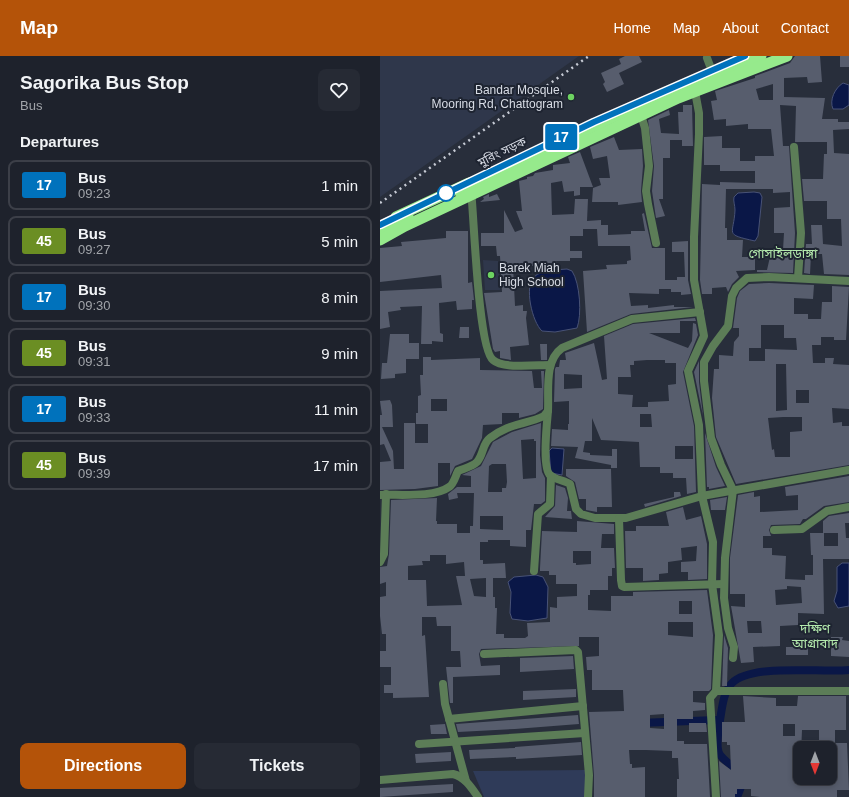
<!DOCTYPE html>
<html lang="en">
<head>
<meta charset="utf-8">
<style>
	body { margin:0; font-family:Arial,"Noto Sans Bengali",sans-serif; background:#262a34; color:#f1f3f6; height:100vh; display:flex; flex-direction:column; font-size:15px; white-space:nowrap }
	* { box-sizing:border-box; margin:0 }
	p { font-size:13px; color:#a1a4a9 }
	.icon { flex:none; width:22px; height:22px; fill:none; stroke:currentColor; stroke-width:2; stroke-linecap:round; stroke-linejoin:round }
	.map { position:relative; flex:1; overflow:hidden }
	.panel { display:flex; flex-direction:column; background:#1e222c; width:380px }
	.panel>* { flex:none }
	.badge { padding:0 8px; border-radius:3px; font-size:14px; line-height:26px }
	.needle { width:26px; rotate:180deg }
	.fabs { position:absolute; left:413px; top:685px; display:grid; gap:8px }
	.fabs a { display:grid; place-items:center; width:44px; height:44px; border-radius:8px; background:#1e222c; box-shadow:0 2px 6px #0003,0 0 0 1px #3c3f48; font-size:20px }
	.map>.badge { position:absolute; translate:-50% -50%; box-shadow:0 0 0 2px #fff }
	h2 { padding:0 20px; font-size:15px; line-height:36px }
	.round { display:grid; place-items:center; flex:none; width:42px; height:42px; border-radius:8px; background:#262a34 }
	.summary { display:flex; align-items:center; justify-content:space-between; height:68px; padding:0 20px }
	h1 { font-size:19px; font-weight:700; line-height:30px }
	.button { display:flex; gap:8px; margin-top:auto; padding:8px 20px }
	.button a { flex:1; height:46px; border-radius:8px; background:#b45309; color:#fff; font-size:16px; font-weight:700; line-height:46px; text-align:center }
	.button a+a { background:#262a34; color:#f1f3f6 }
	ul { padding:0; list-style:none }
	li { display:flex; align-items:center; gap:12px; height:50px; margin:0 8px 6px; padding:0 12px; border:2px solid #3c3f48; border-radius:8px }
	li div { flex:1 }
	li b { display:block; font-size:15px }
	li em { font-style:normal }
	li .badge { min-width:44px; font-weight:700; text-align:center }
	header { display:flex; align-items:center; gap:24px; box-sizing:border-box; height:56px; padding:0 20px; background:#b45309; color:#fff }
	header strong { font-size:19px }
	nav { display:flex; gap:22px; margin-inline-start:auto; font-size:14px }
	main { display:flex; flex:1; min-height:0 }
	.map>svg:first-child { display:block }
	.built { fill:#2f374b }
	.green { fill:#2f3b59 }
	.water { fill:#0a1747; stroke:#485276 }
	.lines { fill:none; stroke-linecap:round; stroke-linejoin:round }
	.canal { stroke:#0a1747; stroke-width:8 }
	.building { fill:#575d6d; fill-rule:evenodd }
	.minor { stroke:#5c7d57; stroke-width:8 }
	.highway { stroke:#96ea8c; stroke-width:11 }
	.rail { stroke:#c6cad4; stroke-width:2.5; stroke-dasharray:2 4; stroke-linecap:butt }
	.highway-bridge { stroke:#96ea8c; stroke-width:11 }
	.line-casing { stroke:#fff; stroke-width:9 }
	.line { stroke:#0072bc; stroke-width:6 }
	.poi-dot { fill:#6dd361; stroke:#1e2431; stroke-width:1.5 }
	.stop-dot { fill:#fff; stroke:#0072bc; stroke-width:2 }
	.labels { text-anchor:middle; stroke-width:4; stroke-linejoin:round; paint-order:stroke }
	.poi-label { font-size:12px; fill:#d8dce5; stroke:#1e2431; text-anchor:end }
	.street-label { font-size:12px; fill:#d8dce5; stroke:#1e2431 }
	.neighbourhood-label { font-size:13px; fill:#b3e9ac; stroke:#1e2431 }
</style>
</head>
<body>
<header>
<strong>Map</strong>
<nav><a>Home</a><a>Map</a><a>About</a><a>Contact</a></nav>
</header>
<main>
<section class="panel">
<div class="summary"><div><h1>Sagorika Bus Stop</h1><p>Bus</p></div><a class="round"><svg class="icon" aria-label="heart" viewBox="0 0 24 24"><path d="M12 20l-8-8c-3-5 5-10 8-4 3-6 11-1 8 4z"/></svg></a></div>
<h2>Departures</h2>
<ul>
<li><span class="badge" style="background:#0072bc;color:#fff">17</span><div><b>Bus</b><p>09:23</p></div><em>1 min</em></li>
<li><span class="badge" style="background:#6b8e23;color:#fff">45</span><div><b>Bus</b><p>09:27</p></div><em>5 min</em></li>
<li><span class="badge" style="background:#0072bc;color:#fff">17</span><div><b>Bus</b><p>09:30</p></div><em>8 min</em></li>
<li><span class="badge" style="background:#6b8e23;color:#fff">45</span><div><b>Bus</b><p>09:31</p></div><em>9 min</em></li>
<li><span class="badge" style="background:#0072bc;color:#fff">17</span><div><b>Bus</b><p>09:33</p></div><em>11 min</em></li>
<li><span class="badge" style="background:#6b8e23;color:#fff">45</span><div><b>Bus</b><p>09:39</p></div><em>17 min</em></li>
</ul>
<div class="button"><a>Directions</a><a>Tickets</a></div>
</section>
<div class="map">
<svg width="469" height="741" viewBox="0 0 469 741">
	<rect width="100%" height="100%" fill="#282e3b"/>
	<g class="built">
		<polygon points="0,0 199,0 0,141"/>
		<polygon points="103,204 118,205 120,234 105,234"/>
	</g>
	<polygon class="green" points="205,714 205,741 104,741 93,715"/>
	<g class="water">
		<path d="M463,27L469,29V49L463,53H453C449,44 455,32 463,27Z"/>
		<path d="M374,136L380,137L382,141L378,180L375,185C343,178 354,179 355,154C355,149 353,145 354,141L358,137Z"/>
		<path d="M187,213L192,215C200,227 202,259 197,272L175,276L162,275C152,266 144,230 154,221C162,213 177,214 187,213Z"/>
		<polygon points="172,392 184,393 182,419 171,417 169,395"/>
		<polygon points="462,507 469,507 469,550 458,552 454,545 457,535 457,511"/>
		<polygon points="156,519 163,521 168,531 167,562 148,565 132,563 130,557 131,536 128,526 134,521"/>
	</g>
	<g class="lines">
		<g class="canal">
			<polyline points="259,667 337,664"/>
			<path d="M357,741C371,710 356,718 341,700C334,693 339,674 340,664C342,653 343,636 352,627C372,607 441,617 469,614"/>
		</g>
	</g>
	<g class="building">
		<polygon points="245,0 259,0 262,6 239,17 244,28 227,36 223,28 225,26 221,17 241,8 239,3"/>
		<path d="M415,0H440L442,26L428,27L427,21L404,22V41L445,42L442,63H458V66H469V73L453,74L454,97L469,98V219L444,218L442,198H431L430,218L424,217L426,188H432L431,169H442L443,188L462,190L461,163H447V145H424L422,123H443L444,98H447V86H415L416,50L400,49L403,90H409L415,177L413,217L377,216V214H387L392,192L403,194L404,177H394V152L410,151V136L393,137V133H346L345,172H347V184H363L362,201H375V214L356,215L359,221L352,228L348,236L346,231L332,232V238H322L320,224L322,128L340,129V126L375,127V115H340V109H324V81L342,80V92H360V105H375V100H394L391,73H368V68L346,70V63L334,64L331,45L337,44L335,35L375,22V20L410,7ZM393,28V44H379L376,33Z"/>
		<rect x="460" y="0" width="9" height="11"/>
		<polygon points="303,49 312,49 313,90 302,90 302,84 290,84 290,102 283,102 283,143 279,143 285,160 276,162 272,135 274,110 268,64 289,54 290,59 279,63 281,77 299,78 298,56 303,56"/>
		<polygon points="234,81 239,94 262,93 263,110 261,135 262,146 238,149 238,146 212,146 213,132 221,129 219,122 230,122 227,100 213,103 210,91"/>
		<polygon points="200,96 213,131 200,131 200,139 194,140 194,135 184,136 182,125 171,127 172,159 194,158 195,143 208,143 207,165 221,164 221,169 228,169 228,179 251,178 251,175 265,175 262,158 264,157 272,192 285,192 285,224 297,224 297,221 305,221 304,196 292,196 292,186 308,185 308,224 311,238 301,239 301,236 291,236 291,233 279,233 279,238 249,237 251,250 268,249 268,252 294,249 294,251 313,251 251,258 207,276 203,215 227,213 226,209 247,208 247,205 251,204 250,190 218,190 217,173 203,173 203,180 190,180 190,195 202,195 202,202 190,202 190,205 176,205 177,207 159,208 159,210 133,210 135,250 143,249 143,255 147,255 146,262 149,289 130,291 131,304 120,302 120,295 115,296 113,293 104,237 122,236 120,200 117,200 116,190 101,190 101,177 124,177 124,154 135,176 143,173 136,155 142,155 139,125 147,123 147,121 153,120 155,117 173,114 173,109 190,107 188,101"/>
		<polygon points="109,138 109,141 117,138 120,144 100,146 104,143 103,141"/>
		<polygon points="66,175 88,175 88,227 92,226 94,244 92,244 92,253 77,254 76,245 59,247 60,277 63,278 63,286 52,285 52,288 41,288 42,250 20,251 21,254 8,256 10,271 0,273 0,235 62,232 61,219 0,226 0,192 22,190 21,186 66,182"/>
		<path d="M389,227L434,229L433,243L414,242V258H428V263H441L442,246H452V230L469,231L466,284H454V281H441V289H432L433,307H445V302H454L453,308L469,309V353L452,352L453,367L462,366V370H469V409L356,428L336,381L332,342L334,313H339V299L353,300L354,286L359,280V272H353L357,242L360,235L369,228ZM381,269H404V282H416L417,294L385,293V305H369V292H381ZM396,308H406L407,354L396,355ZM416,334H429V347H416ZM403,361H422V375L410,376V401H395L394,393L392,394L388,362Z"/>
		<path d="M315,262L316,265H300V277H269L308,292L312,285L313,267L316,268L318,279L303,316L314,370L316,436L307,438L306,422H293V417H280V411H260L259,386L221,384L212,362V385H205L203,396L210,397V399L232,400V393H237V412H231V409L195,402L198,391L171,390L172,373L188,374V368H189V345L174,346L175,313L176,311H179L180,304H186L185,297L214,287L222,324L227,323L224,280L253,268ZM267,304H285V307H296V328L288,329L289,345L268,346V351H252L253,339L238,338V321H251L250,309H254V305ZM184,318L202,319V332L184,333ZM260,358H271L272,371H260ZM295,390H313V403H295Z"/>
		<polygon points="80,271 89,271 89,282 79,282"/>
		<polygon points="10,278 29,278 29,287 39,287 39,303 26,303 26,317 15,318 15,322 1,323 2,307 7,307"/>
		<polygon points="160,288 167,288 167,304 161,304"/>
		<path d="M43,301H51V304L100,302V314L152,315L154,332H162L161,315H164L163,353L155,358L139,362V357H122V368L103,369L102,382L92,403L75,410L70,420V407H58V430L35,433L0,434V406L11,405L4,388L0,389V359H2L0,345L10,344L12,349L13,371H2L13,395L14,413H24V367H35V387H48V368H36V357H38V340L41,339L40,319H43ZM51,343H67V355H51Z"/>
		<polygon points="319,305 319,326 323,360 314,316"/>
		<path d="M161,367L160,399L162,416L165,422V445L161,448H154L151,474H146V491L130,490V484H108V486H100V504H103V508L125,507L126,522H113V541H115V552H117L116,578H124V582H145L148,580L147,567L170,566V551L177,552V541L197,540V528H176V519H169V515H160V512L162,475L197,476V465L234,468V478H222L221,492H234L235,512H232V520H228V534H210V539H208V554L231,555V540H253V536L327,534L333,579L331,633L329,635H313V646L325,647V654L313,655V663H297V685H304V688H327L330,741H297V723H299L298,702H292V695L266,694H249L250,708H252V712L265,711V741H214V719L209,656L244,655L243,634H212V614H207L206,601L219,600V581H199V590L101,593L99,598L101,610L120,609V619L73,621V647H70L66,611H81L80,595H71V570H57L56,561H42V580L45,579L49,641L13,642V637H4V629H11V611H0V595H6V578H2L0,560V541L6,540V526L0,528V511L7,510L9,498L11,444L57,442L56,465H57V468H77V477H90V470H93L94,437H77L78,442L69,444L68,438L77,431H91V420L82,419L101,410L113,386L132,376ZM154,383V385H156V422L143,423L141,384ZM112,408H126L127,426L126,432H122V436H108L109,410ZM100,460H123V474L100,473ZM193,495H211V508L196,509V507H193ZM50,499H66V508L84,506L85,520H76L82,549L47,550L46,524H28V510L43,509L42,505H50ZM106,522V541L94,540L90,523ZM299,545H312V558H299ZM288,566H313V581L288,579ZM284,658V673L270,672V659Z"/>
		<polygon points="325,377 336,411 345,430 329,433 329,431 327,431"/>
		<polygon points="186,413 231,413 232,451 217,451 217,456 206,454 206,443 199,443 195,426 186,420"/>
		<path d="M469,420V446L444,450L426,463H423L420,468L391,469L389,474L391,480H383V492H392V499L406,500L405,523L425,524V519H433V499H431L430,477H444V490H458V477H443V465L449,460L469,457V467H465L466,482H469V503H443L444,558L418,557V569L400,570V590L373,591L374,606L361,607L351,550L365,551V538H350V502L358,439L374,436V441L380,440V456L418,454V439L406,440L405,431ZM407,530L421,531L422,547L396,549L395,534L407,533ZM367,565H381L382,577H368Z"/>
		<polygon points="176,429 185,432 188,442 187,455 191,455 192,463 165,461 175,450"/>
		<polygon points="294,436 300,436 301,440 265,451 264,448 294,441"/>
		<polygon points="347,441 345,454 331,454 330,444"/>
		<polygon points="303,451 306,464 321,460 327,488 327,523 308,524 308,516 301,516 301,506 316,505 317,490 301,492 302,504 288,506 288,517 279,518 279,524 263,525 263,512 246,512 245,475 256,475 256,470 289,470 286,456"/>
		<polygon points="344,579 348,592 347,630 342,630"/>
		<polygon points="451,581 463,581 462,584 469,585 469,601 451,600"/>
		<rect x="406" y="591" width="22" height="8"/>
		<polygon points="193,600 194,613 140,616 140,602"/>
		<polygon points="196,633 196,641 143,644 143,635"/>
		<path d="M363,640L396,642V650H417L418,640H466V674H455V687H467L469,734H457V741H380L371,740V733H357V738H355V741H341L339,705L351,714L350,689H347V686H342V666H365ZM403,668H415V680H403ZM422,674H439V688H445V692H450V722H420Z"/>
		<polygon points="198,659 199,668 135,673 78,676 76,668"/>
		<polygon points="309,667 326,667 327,676 309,676"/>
		<polygon points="65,668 67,678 51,678 50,669"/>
		<polygon points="201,686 202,699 136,703 136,701 90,703 89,694 135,692 135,691"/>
		<polygon points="71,696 71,705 36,707 35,698"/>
		<polygon points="73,728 73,736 0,741 0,732"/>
	</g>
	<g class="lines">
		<g class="minor">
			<polyline points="327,2 335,23"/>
			<polyline points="314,30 319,57 319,78 314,181 314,224 324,280 308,315 319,369 322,440 333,486 332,528 339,579 336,635 469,635"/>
			<polyline points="260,56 265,72 269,110 266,135 268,148 276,187"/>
			<polyline points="414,91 421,177 418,222"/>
			<path d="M91,134C94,159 98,293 113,304C123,313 156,309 170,309"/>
			<path d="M168,355C167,366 162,412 170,419C175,424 184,424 190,428L196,453L201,458L215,462H246L322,440L469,414"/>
			<path d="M0,439C18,438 54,442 69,431C74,428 75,421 78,415C85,412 92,411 97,406C104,398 102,388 110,382C129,367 145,369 164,360L168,355C169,334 164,305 182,292L252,263L320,256"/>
			<polyline points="239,463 241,524 242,530 244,531 344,528"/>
			<polyline points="394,474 422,473 447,455 469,451"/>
			<polyline points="0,506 4,498 6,438"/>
			<polyline points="154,515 158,458 170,448 171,420"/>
			<polyline points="104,598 196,594 198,596 209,719 208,741"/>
			<polyline points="353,602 354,591 348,572 344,542 345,502 353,434 341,409 331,382 324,325 324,306 333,290 348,270 352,240 356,232 367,222 389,221 469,225"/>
			<polyline points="63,628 65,648 86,725"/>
			<polyline points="69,663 203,650"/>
			<polyline points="39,688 205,677"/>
			<path d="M0,724L73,718C85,721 91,731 98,741"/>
			<polyline points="336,741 330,642 336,635"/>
		</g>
		<polyline class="highway" points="16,161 89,127"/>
		<polyline class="rail" points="0,147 209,0"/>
		<g class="highway-bridge">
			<path d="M80,136C179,87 277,36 381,0"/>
			<polyline points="0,174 28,160"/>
			<polyline points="0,184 25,170 298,42 407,0"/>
		</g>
	</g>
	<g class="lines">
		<defs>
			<polyline id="line" points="0,169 214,66 365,0"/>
		</defs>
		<use href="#line" class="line-casing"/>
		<use href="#line" class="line"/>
	</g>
	<g class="poi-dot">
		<circle cx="191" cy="41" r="4"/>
		<circle cx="111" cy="219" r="4"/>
	</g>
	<circle class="stop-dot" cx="66" cy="137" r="8"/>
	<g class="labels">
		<g class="poi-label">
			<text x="183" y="38">Bandar Mosque,<tspan x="183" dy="14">Mooring Rd, Chattogram</tspan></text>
			<text x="119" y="216" text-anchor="start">Barek Miah<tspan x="119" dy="14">High School</tspan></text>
		</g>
		<g class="street-label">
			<text transform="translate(122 96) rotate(-26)" y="4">মুরিং সড়ক</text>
		</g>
		<g class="neighbourhood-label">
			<text x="403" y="202">গোসাইলডাঙ্গা</text>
			<text x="435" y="577">দক্ষিণ<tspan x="435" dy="15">আগ্রাবাদ</tspan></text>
		</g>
	</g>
</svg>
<div class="fabs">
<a><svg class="needle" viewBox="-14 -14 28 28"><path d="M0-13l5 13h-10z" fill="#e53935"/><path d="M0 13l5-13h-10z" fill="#a1a4a9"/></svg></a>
</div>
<b class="badge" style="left:181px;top:81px;background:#0072bc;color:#fff">17</b>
</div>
</main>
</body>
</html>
